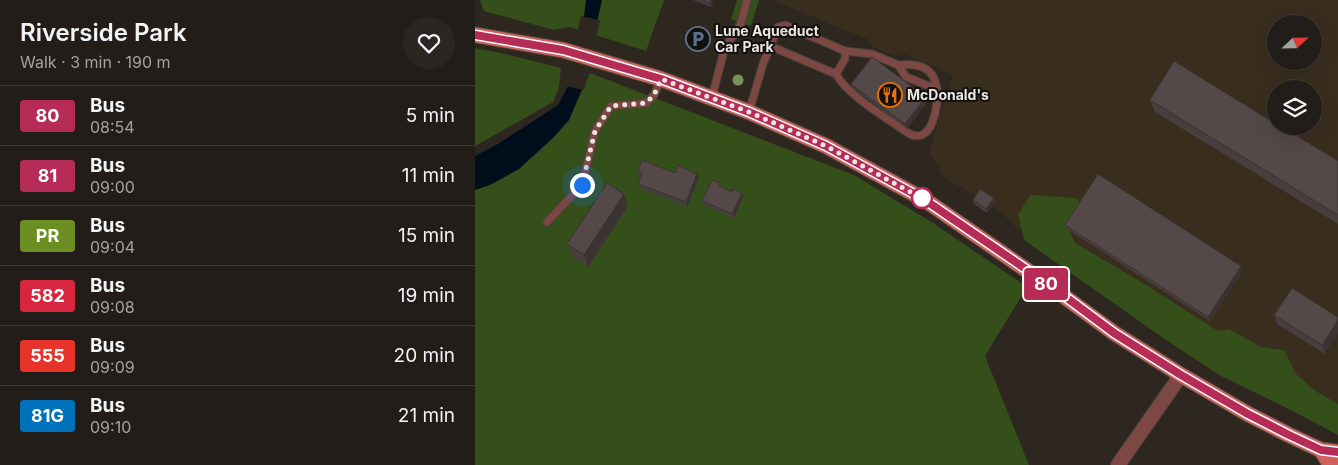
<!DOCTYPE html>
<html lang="en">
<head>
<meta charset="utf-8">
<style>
	body { margin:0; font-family:Inter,sans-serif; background:#2a2621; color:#f1f3f6; height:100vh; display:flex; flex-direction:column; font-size:19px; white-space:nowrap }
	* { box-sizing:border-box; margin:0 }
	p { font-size:16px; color:#a2a2a2 }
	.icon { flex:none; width:28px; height:28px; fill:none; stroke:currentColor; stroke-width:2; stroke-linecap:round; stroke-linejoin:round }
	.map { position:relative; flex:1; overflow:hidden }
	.panel { display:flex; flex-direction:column; background:#221d18; width:475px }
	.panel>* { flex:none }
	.badge { padding:0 10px; border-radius:4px; font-size:18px; line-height:32px }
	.needle { width:32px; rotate:68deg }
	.buttons { position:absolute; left:792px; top:15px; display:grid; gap:10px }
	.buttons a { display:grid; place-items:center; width:55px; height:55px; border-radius:50%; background:#221d18; box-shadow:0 5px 20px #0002,0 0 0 1px #3f3b37; font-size:25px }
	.you { position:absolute; width:25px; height:25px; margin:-12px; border:4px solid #fff; border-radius:50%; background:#1a73e8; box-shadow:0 0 0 8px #1a73e833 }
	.map>.badge { position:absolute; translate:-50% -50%; box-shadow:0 0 0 2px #fff }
	.round { display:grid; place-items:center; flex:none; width:52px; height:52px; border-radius:26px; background:#2a2621 }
	.summary { display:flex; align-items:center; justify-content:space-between; height:85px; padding:0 20px }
	h1 { font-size:24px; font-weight:600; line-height:38px }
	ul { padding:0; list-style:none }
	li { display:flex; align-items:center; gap:15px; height:60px; padding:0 20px; border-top:1px solid #3f3b37 }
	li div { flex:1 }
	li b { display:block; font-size:19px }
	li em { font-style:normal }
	li .badge { min-width:55px; font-weight:700; text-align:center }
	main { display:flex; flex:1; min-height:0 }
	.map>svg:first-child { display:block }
	.industrial { fill:#392d1e; fill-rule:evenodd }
	.green { fill:#354f1a }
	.water { fill:#000e1c }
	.pier { fill:#2d2720 }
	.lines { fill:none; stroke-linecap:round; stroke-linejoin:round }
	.lane-casing { stroke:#47423b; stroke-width:9 }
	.street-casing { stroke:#47423b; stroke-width:16 }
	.primary-casing { stroke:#47423b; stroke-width:17 }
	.lane { stroke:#7d4743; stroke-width:7 }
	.street { stroke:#7d4743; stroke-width:14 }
	.primary { stroke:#cf625c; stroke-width:15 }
	.tree { fill:#789159 }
	.wall { fill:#483e3e }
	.shaded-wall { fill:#3b3232 }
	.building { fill:#544848; stroke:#3b3232 }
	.line-casing { stroke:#fff; stroke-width:11 }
	.line { stroke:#b72b57; stroke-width:8 }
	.walk { stroke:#eae6e1; stroke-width:5; stroke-dasharray:0 9 }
	.stop-dot { fill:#fff; stroke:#b72b57; stroke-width:2.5 }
	.labels { text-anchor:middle; stroke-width:4; stroke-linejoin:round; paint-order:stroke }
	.poi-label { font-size:14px; font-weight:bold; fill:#eae6e1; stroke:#13100d; text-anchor:start }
</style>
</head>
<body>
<main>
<section class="panel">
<div class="summary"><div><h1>Riverside Park</h1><p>Walk · 3 min · 190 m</p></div><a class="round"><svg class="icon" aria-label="heart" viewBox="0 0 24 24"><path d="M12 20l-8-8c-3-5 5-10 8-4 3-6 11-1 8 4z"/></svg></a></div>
<ul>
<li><span class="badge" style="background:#b72b57;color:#fff">80</span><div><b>Bus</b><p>08:54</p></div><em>5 min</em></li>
<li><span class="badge" style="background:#b72b57;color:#fff">81</span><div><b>Bus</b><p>09:00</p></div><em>11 min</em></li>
<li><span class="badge" style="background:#6b8e23;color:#fff">PR</span><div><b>Bus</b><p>09:04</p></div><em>15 min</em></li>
<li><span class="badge" style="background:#d7263d;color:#fff">582</span><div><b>Bus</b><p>09:08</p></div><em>19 min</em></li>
<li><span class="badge" style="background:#e7332a;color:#fff">555</span><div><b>Bus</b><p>09:09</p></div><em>20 min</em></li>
<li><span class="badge" style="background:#0072bc;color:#fff">81G</span><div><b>Bus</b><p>09:10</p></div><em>21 min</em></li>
</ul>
</section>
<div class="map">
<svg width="863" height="465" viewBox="0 0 863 465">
	<rect width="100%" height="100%" fill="#2d2720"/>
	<path class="industrial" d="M297,0H863V428L720,358L543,229L522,209L469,177L454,152L478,75L425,52L420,56L398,47L394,40ZM801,24H839V61H801ZM801,89H839V126H801Z"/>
	<g class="green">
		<polygon points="5,0 189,0 171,51 95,27 79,30 9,11"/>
		<polygon points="262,0 284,0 276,26 256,19"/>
		<polygon points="0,48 26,53 86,68 84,88 78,102 0,146"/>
		<polygon points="115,73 379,175 458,223 552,287 510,356 554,465 0,465 0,190 17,184 94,120"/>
		<polygon points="555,195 601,198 606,203 593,228 600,243 671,285 743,331 754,329 786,347 809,350 821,374 839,390 863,404 863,435 812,408 746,376 691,340 549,240 543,215"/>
	</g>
	<polygon class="water" points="111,0 127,0 107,89 94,120 79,137 44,169 17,184 0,190 0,156 23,144 83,105 93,86 109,16"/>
	<polygon class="pier" points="106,16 125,20 109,90 90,86"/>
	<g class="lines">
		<defs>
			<g id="lane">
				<polyline points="295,46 361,74 370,59 370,51"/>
				<path d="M423,65C444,63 459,67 462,89"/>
				<polyline points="237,97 250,47 261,32 266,23 272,0"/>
				<path d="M274,112L288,64L303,27L310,25L370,51L397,54L423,65L431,77L462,89C464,106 457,147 433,133C413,119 372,95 361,74"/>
				<polyline points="72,222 107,185 120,131 136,106 171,103 179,95 186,79"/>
			</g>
			<polyline id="street" points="643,465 706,375"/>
			<g id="primary">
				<polyline points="0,35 88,50 186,79 274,112 351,146 450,200 579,289 639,333 706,375 773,414 814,435 846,450 863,452"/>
				<polyline points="846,450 853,461 860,465"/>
			</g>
		</defs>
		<use href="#lane" class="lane-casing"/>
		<use href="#street" class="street-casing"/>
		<use href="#primary" class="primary-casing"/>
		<use href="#lane" class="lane"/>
		<use href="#street" class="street"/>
		<use href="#primary" class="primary"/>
	</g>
	<circle class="tree" cx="263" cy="80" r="5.5"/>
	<g class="wall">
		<polygon points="218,0 238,0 238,1 236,7"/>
		<polygon points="376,84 452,102 432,129 378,88"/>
		<polygon points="675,100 863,161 863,224 680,112"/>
		<polygon points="163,171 200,173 224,178 212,207 165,188 163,184 166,176 164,176"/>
		<polygon points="245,183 246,187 257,192 267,193 268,197 259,218 229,205 227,201"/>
		<polygon points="519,198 520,202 512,213 499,204 498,200"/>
		<polygon points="153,206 113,267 97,256 92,244"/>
		<polygon points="590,225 768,270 735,321 592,229"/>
		<polygon points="799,315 863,317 850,354 802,324"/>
	</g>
	<g class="shaded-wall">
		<polygon points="236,0 238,0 238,1 236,7 234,3"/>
		<polygon points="451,97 452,102 432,129 430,124"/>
		<polygon points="222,174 224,178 212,207 211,202"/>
		<polygon points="267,193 268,197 259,218 257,214"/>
		<polygon points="149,194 153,206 113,267 109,255"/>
		<polygon points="519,198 520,202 512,213 511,209"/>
		<polygon points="766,266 768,270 735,321 733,317"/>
		<polygon points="863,320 863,333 850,354 847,345"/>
	</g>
	<g class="building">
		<polygon points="226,0 236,0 234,3"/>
		<polygon points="397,57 451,97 430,124 376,84"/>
		<polygon points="699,61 801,124 801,126 806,126 863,161 863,215 675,100"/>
		<polygon points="167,160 200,173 203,165 222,174 211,202 163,184 167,173 163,171"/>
		<polygon points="623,174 766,266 733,317 590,225"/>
		<polygon points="237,180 245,183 244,186 251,189 257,192 258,189 267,193 257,214 227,201"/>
		<polygon points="132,183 149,194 109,255 92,244"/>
		<polygon points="505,189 519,198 511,209 498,200"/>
		<polygon points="817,288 863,317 863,320 847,345 799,315"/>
	</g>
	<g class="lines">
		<defs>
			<polyline id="line" points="0,35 88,50 186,79 274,112 351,146 450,200 580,289 639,333 706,375 773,414 814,435 846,450 863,452"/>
		</defs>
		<use href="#line" class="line-casing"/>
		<use href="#line" class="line"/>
		<polyline class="walk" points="107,185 120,131 136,106 171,103 179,95 186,79 274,112 351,146 450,200 447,198"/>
	</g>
	<defs>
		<symbol id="parking-ring" viewBox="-11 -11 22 22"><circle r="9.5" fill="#13100d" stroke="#5c6f8a" stroke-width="1.5"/><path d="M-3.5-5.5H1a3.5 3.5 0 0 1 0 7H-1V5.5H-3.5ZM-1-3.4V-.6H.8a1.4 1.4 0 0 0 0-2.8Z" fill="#5c6f8a"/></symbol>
		<symbol id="restaurant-ring" viewBox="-11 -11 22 22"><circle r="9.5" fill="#13100d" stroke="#e8710a" stroke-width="1.5"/><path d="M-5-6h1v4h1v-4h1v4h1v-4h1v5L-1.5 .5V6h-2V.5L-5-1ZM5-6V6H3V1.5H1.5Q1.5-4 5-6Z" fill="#e8710a"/></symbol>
	</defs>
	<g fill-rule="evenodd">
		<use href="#parking-ring" x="209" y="25" width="28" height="28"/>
		<use href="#restaurant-ring" x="401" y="81" width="28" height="28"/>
	</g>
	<circle class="stop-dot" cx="447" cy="198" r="10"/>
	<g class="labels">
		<g class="poi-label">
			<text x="240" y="36">Lune Aqueduct<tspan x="240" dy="16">Car Park</tspan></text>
			<text x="432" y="100">McDonald's</text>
		</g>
	</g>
</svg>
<div class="buttons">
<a><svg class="needle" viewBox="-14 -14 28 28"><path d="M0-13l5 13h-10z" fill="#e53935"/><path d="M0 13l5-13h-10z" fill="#a2a2a2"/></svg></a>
<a><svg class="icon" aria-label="layers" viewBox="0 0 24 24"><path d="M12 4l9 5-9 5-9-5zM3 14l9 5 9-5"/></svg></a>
</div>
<div class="you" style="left:107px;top:185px"></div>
<b class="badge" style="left:571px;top:284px;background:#b72b57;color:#fff">80</b>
</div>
</main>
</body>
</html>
